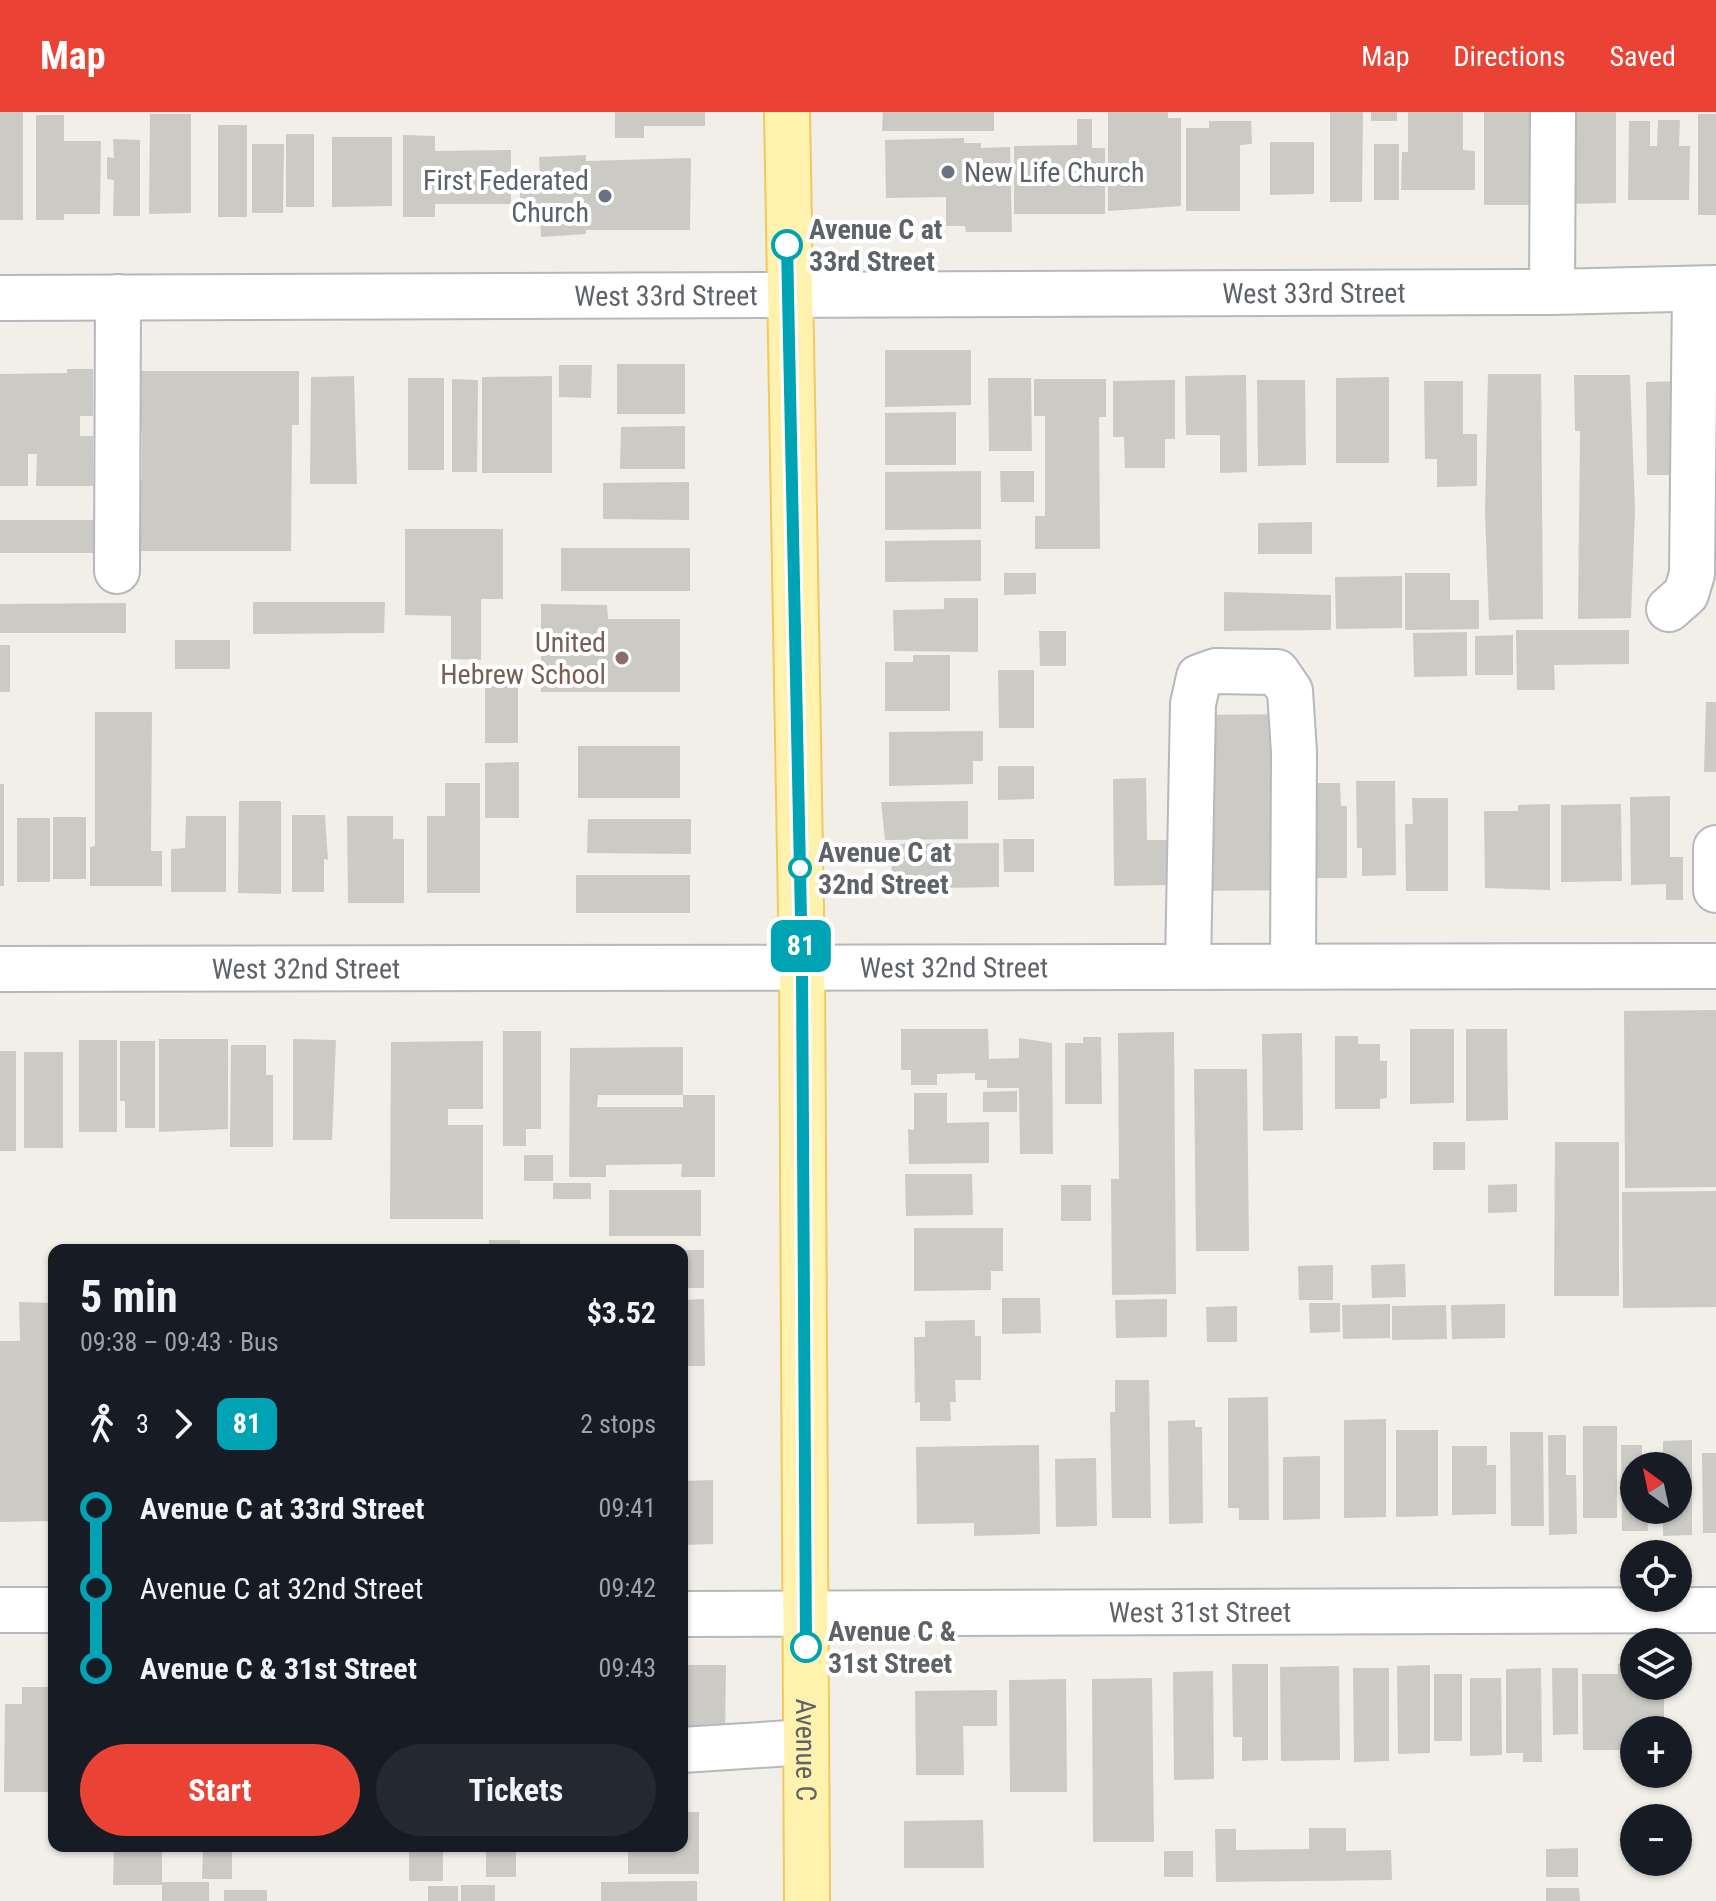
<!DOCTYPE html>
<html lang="en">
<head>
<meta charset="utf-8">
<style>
	body { margin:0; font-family:"Roboto Condensed",sans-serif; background:#242831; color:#f1f3f6; height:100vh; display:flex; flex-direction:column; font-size:30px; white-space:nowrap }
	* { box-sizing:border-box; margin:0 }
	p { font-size:26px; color:#9ea1a6 }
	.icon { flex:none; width:44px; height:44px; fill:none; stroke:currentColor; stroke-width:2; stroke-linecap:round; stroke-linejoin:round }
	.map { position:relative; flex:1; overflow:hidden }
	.side { position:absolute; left:48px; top:1132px; width:640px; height:608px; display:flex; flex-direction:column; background:#171b24; border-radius:16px; box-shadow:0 2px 6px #0004 }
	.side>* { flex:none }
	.badge { padding:0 16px; border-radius:12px; font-size:28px; line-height:52px }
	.needle { width:52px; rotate:327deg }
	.fabs { position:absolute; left:1620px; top:1340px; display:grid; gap:16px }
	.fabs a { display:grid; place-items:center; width:72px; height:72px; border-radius:50%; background:#171b24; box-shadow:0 2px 6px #0004; font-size:40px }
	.map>.badge { position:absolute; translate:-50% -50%; box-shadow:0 0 0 4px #fff }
	.legs { display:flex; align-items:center; gap:12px; height:88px; padding:0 32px; font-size:26px }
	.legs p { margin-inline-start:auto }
	.headline { display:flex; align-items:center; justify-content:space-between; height:136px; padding:0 32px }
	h1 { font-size:44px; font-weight:700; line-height:60px }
	.primary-button { display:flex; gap:16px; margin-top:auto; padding:16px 32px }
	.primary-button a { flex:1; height:92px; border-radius:48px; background:#ea4335; color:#fff; font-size:32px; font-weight:700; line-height:92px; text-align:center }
	.primary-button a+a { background:#242831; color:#f1f3f6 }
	ul { padding:0 32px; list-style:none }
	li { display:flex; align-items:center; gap:28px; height:80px; font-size:30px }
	li i { display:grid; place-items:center; width:12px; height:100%; margin:0 10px; background:currentColor }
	li i::after { content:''; width:20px; height:20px; margin:-10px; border:6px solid; border-radius:50%; background:#171b24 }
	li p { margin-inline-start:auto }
	li:first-child i { background:linear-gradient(#0000 50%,currentColor 0) }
	li:last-child i { background:linear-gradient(currentColor 50%,#0000 0) }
	header { display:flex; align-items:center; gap:48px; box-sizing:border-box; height:112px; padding:0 40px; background:#ea4335; color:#fff }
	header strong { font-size:38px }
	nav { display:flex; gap:44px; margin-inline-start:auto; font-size:28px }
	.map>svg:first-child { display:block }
	.building { fill:#cccac5 }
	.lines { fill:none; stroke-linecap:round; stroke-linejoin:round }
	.minor-casing { stroke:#b5b8bc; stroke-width:48 }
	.major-casing { stroke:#f2c960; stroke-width:48 }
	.minor { stroke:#fff; stroke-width:44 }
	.major { stroke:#fff2af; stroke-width:44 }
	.line-1-casing { stroke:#fff; stroke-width:18 }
	.line-1 { stroke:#00a3b4; stroke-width:12 }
	.worship-dot { fill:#6b7280; stroke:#fff; stroke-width:3 }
	.stop-1-dot { fill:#fff; stroke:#00a3b4; stroke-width:4 }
	.education-dot { fill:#8d6e63; stroke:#fff; stroke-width:3 }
	.labels { text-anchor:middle; stroke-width:8; stroke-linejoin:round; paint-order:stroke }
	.worship-label { font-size:28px; fill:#5b616d; stroke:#fff; text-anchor:start }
	.stop-label { font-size:28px; font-weight:bold; fill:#5f6368; stroke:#fff; text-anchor:start }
	.street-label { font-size:28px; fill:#5f6368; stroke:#fff }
	.education-label { font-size:28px; fill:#785e54; stroke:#fff; text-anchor:end }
</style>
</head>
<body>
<header>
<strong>Map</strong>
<nav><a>Map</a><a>Directions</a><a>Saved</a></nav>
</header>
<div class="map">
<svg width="1716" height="1789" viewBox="0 0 1716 1789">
	<rect width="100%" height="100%" fill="#f1efe8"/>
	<g class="building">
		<rect x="0" y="0" width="23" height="108"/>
		<polygon points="615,0 705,0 705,14 644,14 644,26 615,26"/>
		<polygon points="883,0 994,0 994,19 882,19"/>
		<polygon points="1108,0 1168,0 1168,6 1181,6 1181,94 1108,99"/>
		<polygon points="1330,0 1363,0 1362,90 1330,90"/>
		<rect x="1371" y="0" width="26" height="9"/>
		<polygon points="1408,0 1463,0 1463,38 1475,39 1475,78 1401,78 1402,40 1408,40"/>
		<polygon points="1484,0 1535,0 1534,93 1484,93"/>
		<polygon points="1565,0 1616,0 1616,91 1565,92"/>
		<polygon points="150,2 191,2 191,101 149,102"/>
		<rect x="1698" y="2" width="18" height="101"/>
		<polygon points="36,3 64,3 64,29 101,29 100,102 64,102 64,108 36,108"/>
		<polygon points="1077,7 1092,7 1092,36 1105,36 1105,102 1014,102 1014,34 1077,33"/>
		<polygon points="1658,8 1680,8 1679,34 1690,34 1689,88 1628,88 1629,9 1650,9 1650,34 1657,34"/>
		<polygon points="1209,9 1251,9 1252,32 1240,33 1240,99 1186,99 1186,16 1209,16"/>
		<rect x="218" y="13" width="29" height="92"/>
		<rect x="286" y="22" width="28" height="73"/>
		<polygon points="403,23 435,24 435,39 511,38 511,92 435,92 435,105 403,105"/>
		<polygon points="332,25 392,25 392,94 332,95"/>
		<polygon points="964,26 964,31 981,31 981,36 1010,35 1012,120 966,120 965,114 946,114 946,85 886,86 885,28"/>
		<polygon points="113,27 140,28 140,104 113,104 114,68 107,67 107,45 114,46"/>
		<polygon points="1270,30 1314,30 1314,82 1270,83"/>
		<polygon points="252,32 284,32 283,101 252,101"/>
		<rect x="1374" y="32" width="25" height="56"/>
		<polygon points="586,43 586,49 691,46 690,118 586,118 586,122 541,125 540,103 530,103 520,93 520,76 531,66 540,65 539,45"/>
		<polygon points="885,238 971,238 971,293 885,295"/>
		<rect x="617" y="252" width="68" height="50"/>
		<polygon points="559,253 592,253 591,286 559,285"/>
		<polygon points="67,257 93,257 93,304 80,304 80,324 93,324 93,374 36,374 37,342 28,342 28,374 0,374 0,262 67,261"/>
		<polygon points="135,259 299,259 299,313 292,313 291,439 135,439 135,369 142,369 142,319 135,318"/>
		<polygon points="1488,262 1541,262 1543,507 1489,508 1485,400"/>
		<polygon points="1246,263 1247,360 1220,361 1220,323 1186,323 1185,264"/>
		<polygon points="1574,263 1630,263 1635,398 1631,506 1578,507 1580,319 1575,319"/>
		<polygon points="354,264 357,372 310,372 311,265"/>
		<polygon points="552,264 552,361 482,361 482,265"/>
		<polygon points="1389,265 1389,351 1336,351 1336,266"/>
		<rect x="408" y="266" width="36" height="92"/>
		<polygon points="988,266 1031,266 1032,339 989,339"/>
		<polygon points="452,267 478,268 477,360 452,360"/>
		<polygon points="1034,267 1106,267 1106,305 1099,305 1100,437 1035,437 1035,404 1045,404 1045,304 1034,304"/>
		<polygon points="1175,268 1175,327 1165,327 1165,356 1125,356 1124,325 1113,325 1113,269"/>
		<polygon points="1257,268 1305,268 1306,353 1258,354"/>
		<polygon points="1424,269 1463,269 1463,322 1477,322 1477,374 1437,375 1437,347 1425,347"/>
		<polygon points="1686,269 1687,363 1647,363 1646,270"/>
		<polygon points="956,300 956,353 885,353 885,301"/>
		<polygon points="685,314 685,357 620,357 621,315"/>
		<polygon points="981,359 981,417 885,418 885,360"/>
		<polygon points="1000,359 1034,359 1034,390 1001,390"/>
		<polygon points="689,370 689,408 603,407 603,371"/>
		<rect x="0" y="408" width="108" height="33"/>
		<polygon points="1312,410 1312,442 1258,442 1258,411"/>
		<polygon points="405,417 503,417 503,487 481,487 481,548 451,547 451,504 405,503"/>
		<polygon points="981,428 981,469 885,470 885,429"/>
		<rect x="561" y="436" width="129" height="43"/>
		<polygon points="1004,461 1036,461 1036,482 1004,483"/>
		<polygon points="1405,461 1450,461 1450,488 1479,488 1479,517 1405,518"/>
		<polygon points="1402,464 1402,516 1336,517 1335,465"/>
		<polygon points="1224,480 1331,483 1331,518 1224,519"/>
		<polygon points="944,486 978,486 978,540 894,539 893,498 944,497"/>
		<polygon points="253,490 385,490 384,521 253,522"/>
		<polygon points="126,491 126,521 0,521 0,492"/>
		<polygon points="541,492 607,493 608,507 680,507 680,580 541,580"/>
		<polygon points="1516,518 1629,518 1629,552 1554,553 1555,578 1517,578"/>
		<polygon points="1039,519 1066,519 1066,554 1040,554"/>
		<polygon points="1467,520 1467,564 1414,565 1413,521"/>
		<polygon points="1513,523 1513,563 1475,563 1475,524"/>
		<rect x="175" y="528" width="55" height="29"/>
		<rect x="0" y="533" width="10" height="47"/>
		<polygon points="913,543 950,543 950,599 885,599 885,550 913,550"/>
		<polygon points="998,558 1034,558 1034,616 999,616"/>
		<polygon points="518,568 518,631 485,631 485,569"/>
		<polygon points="1706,590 1716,590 1716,660 1704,660"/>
		<polygon points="95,600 152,600 151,739 162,739 162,774 90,774 90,735 95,734"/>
		<polygon points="1284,602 1285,778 1194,779 1193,603"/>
		<polygon points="983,619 983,649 973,649 973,672 889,674 889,620"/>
		<rect x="578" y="634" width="102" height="52"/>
		<polygon points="519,650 519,706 485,706 485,651"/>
		<polygon points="998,654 1034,654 1034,687 998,688"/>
		<polygon points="1146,666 1147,728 1168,728 1169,773 1114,774 1113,667"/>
		<polygon points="1356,669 1395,669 1396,763 1362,764 1362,736 1357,736"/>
		<polygon points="445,671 480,671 480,781 427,781 427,704 445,704"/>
		<polygon points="1306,671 1340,671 1341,694 1347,694 1347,766 1311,766"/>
		<rect x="0" y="672" width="4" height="102"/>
		<polygon points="1670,684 1670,745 1683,745 1683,788 1666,788 1666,772 1631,773 1630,685"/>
		<polygon points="1412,686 1448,686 1448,779 1406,779 1405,712 1413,712"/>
		<polygon points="239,689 281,689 281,782 238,781"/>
		<polygon points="968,689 968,727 885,728 881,690"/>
		<polygon points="1550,692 1550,778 1485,776 1484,699 1518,699 1518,693"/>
		<polygon points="1621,692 1622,769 1561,770 1561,693"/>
		<polygon points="292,703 325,703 328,748 324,747 324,780 292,780"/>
		<polygon points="186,704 226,704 226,780 171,780 171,737 185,736"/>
		<polygon points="347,704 393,704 393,727 404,727 404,791 348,791"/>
		<rect x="53" y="705" width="33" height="62"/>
		<rect x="17" y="706" width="33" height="64"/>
		<polygon points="588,707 691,707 691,742 587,741"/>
		<polygon points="1003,727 1034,727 1034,760 1004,760"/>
		<polygon points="999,731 999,775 892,777 891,732"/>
		<rect x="576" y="763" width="114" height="38"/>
		<polygon points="1716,898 1716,1075 1625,1076 1624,899"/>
		<polygon points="901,917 988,917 989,947 1019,946 1019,926 1052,931 1053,1042 1020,1042 1019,976 987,976 987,968 975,968 975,961 937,962 937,973 911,973 911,958 901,958"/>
		<polygon points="1410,917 1454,917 1454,991 1410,992"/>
		<polygon points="1466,917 1507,917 1508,1008 1466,1009"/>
		<polygon points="503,919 541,919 541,1017 526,1017 526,1034 503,1034"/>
		<polygon points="1174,920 1176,1182 1112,1183 1111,1067 1119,1067 1118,921"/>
		<polygon points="1302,921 1303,1018 1263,1019 1262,922"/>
		<polygon points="1335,924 1358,924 1358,932 1380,932 1380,949 1387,949 1387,986 1380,987 1380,997 1335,997"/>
		<polygon points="1083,925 1101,925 1102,992 1065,992 1065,931 1083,931"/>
		<polygon points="159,927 228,927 228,1017 159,1020"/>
		<polygon points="293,927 336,928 332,1028 293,1028"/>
		<rect x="79" y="928" width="38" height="92"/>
		<polygon points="120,929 155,929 155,1016 125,1016 125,989 120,989"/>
		<polygon points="483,929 483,997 448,997 448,1013 483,1013 483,1107 390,1107 391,930"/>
		<polygon points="231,933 266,933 266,963 273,963 273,1035 230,1035"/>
		<polygon points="683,935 683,983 598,983 597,995 683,995 683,983 715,983 715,1065 681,1065 682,1052 606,1053 606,1065 569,1065 570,936"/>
		<rect x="0" y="939" width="16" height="100"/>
		<rect x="24" y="940" width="39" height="96"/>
		<polygon points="1194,957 1247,957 1249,1139 1196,1139"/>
		<polygon points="1017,979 1017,1000 983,1000 983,980"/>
		<polygon points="914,981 947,981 947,1011 989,1010 989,1051 909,1052 908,1017 914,1018"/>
		<rect x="1433" y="1030" width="32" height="28"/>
		<polygon points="1555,1030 1619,1030 1619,1184 1554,1184"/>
		<rect x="524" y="1043" width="29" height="26"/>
		<polygon points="905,1062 972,1062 973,1103 906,1104"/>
		<rect x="553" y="1071" width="38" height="16"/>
		<polygon points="1517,1072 1517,1100 1488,1101 1488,1073"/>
		<rect x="1061" y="1073" width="30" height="36"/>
		<rect x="609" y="1078" width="92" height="46"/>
		<polygon points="1716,1079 1716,1195 1623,1196 1622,1080"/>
		<polygon points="914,1116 1003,1116 1003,1159 991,1159 991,1178 914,1179"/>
		<rect x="489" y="1128" width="31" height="10"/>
		<rect x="682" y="1138" width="22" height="38"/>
		<polygon points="1405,1152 1406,1185 1372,1186 1371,1153"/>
		<polygon points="1333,1153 1333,1188 1299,1188 1298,1154"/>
		<polygon points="1002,1186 1040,1186 1041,1221 1002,1222"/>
		<polygon points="704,1187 705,1254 682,1254 682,1188"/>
		<polygon points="1167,1187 1167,1225 1116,1226 1115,1188"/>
		<polygon points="19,1190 54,1191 54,1409 0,1410 0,1229 20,1229"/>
		<polygon points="1309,1191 1340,1191 1340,1220 1310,1221"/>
		<polygon points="1390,1192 1390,1226 1343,1227 1342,1193"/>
		<polygon points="1505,1192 1505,1226 1452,1227 1451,1193"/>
		<polygon points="1446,1193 1447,1227 1392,1228 1392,1194"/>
		<polygon points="1237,1194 1237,1230 1207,1230 1206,1195"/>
		<polygon points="975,1208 975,1224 981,1224 981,1268 955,1268 956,1290 950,1290 951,1309 920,1309 920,1290 915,1291 914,1225 925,1225 925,1209"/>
		<polygon points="1115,1268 1149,1268 1151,1406 1112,1406 1110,1300 1115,1300"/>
		<polygon points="1268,1285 1269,1408 1239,1408 1239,1396 1228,1396 1228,1286"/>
		<polygon points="1386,1307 1386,1405 1344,1406 1344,1308"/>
		<polygon points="1195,1308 1195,1315 1202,1315 1203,1411 1169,1412 1168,1309"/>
		<rect x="1583" y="1314" width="34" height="92"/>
		<polygon points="1396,1318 1438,1318 1438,1404 1396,1405"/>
		<polygon points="1510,1320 1543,1320 1544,1414 1511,1414"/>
		<polygon points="1548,1323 1566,1323 1566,1363 1576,1363 1577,1422 1549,1423"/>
		<polygon points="1692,1328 1692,1423 1663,1424 1663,1398 1678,1398 1678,1354 1663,1354 1663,1329"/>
		<polygon points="1039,1333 1040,1422 974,1424 974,1411 917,1412 916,1335"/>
		<polygon points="1621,1333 1642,1333 1642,1354 1634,1354 1634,1398 1647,1398 1648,1419 1622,1419"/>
		<polygon points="1452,1334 1487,1334 1487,1353 1496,1353 1496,1402 1452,1403"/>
		<polygon points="1702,1341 1716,1341 1716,1421 1703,1421"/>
		<polygon points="1320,1344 1320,1407 1283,1408 1283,1345"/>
		<polygon points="1096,1346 1097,1414 1056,1415 1055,1347"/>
		<polygon points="713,1368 713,1432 682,1433 682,1369"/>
		<polygon points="1232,1552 1268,1552 1268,1648 1242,1649 1242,1625 1233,1625"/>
		<polygon points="1618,1552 1634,1552 1634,1574 1664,1574 1664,1618 1634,1618 1634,1638 1583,1638 1582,1562 1618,1562"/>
		<polygon points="682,1553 726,1553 725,1623 682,1623"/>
		<polygon points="1430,1553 1430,1641 1398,1642 1397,1554"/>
		<polygon points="1339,1554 1340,1648 1281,1649 1280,1555"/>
		<polygon points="1353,1556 1389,1556 1389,1649 1354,1650"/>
		<polygon points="1541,1556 1542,1650 1523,1650 1523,1641 1506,1641 1506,1557"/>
		<polygon points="1552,1556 1578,1556 1578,1622 1553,1623"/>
		<polygon points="1213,1559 1214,1667 1174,1668 1173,1560"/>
		<rect x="1434" y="1562" width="28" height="67"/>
		<polygon points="1152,1566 1154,1730 1093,1730 1092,1567"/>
		<polygon points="1470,1566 1501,1566 1502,1643 1470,1644"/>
		<polygon points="1066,1567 1067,1680 1010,1680 1009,1568"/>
		<polygon points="22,1575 54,1575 54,1680 4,1680 5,1592 22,1592"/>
		<polygon points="997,1578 997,1614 963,1614 964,1663 916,1663 915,1579"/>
		<polygon points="682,1700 699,1700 699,1762 628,1762 628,1734 682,1734"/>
		<polygon points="983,1708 984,1756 904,1756 904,1709"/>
		<polygon points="1309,1716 1346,1716 1346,1739 1391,1738 1392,1768 1216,1770 1215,1717 1236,1717 1236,1738 1309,1737"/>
		<polygon points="114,1734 162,1734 162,1770 209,1770 209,1789 162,1789 162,1773 113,1773"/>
		<polygon points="203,1734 232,1734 232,1767 202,1767"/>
		<rect x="486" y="1734" width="30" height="31"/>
		<polygon points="443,1736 443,1769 409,1769 409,1737"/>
		<polygon points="1578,1736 1578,1765 1546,1765 1546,1737"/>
		<rect x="1164" y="1739" width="29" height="26"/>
		<polygon points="697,1769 697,1789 601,1789 601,1770"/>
		<rect x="461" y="1773" width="34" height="16"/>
		<rect x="428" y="1774" width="30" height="15"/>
		<polygon points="1546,1776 1579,1776 1580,1789 1546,1789"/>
		<rect x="224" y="1778" width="43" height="11"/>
	</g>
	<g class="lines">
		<defs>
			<g id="minor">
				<polyline points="1552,180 1553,0"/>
				<path id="s1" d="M0,186L1552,180L1716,176"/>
				<polyline points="117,459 118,185"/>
				<polyline points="1669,497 1686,482 1692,462 1695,177"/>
				<polyline points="1716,736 1716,778"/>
				<polyline points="1188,854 1193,592 1199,565 1216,559 1277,560 1290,579 1294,640 1293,854"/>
				<path id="s2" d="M0,857L1716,854"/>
				<polyline points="0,1498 54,1498"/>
				<path id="s3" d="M682,1502L1716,1498"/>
				<polyline points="682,1638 806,1630"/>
			</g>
			<g id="major">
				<path id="s4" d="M787,0L802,855L807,1789"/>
			</g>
		</defs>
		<use href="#minor" class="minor-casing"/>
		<use href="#major" class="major-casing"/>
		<use href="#minor" class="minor"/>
		<use href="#major" class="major"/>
	</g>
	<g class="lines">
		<defs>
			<polyline id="line-1" points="787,133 802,855 806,1535"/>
		</defs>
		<use href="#line-1" class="line-1-casing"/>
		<use href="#line-1" class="line-1"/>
	</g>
	<g class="worship-dot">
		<circle cx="948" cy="60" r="8"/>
		<circle cx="605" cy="84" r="8"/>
	</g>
	<g class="stop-1-dot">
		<circle cx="787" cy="133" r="14"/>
		<circle cx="800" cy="756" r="10"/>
		<circle cx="806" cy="1535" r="14"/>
	</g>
	<circle class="education-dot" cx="622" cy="546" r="8"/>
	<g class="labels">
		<g class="worship-label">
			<text x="964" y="70">New Life Church</text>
			<text x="589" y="78" text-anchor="end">First Federated<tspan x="589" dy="32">Church</tspan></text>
		</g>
		<g class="stop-label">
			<text x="809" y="127">Avenue C at<tspan x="809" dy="32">33rd Street</tspan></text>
			<text x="818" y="750">Avenue C at<tspan x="818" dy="32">32nd Street</tspan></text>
			<text x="828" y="1529">Avenue C &amp;<tspan x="828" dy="32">31st Street</tspan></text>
		</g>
		<g class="street-label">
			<text dy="10" stroke="none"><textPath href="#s1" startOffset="1314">West 33rd Street</textPath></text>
			<text dy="10" stroke="none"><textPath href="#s1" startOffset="666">West 33rd Street</textPath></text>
			<text dy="10" stroke="none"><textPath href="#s2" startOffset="954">West 32nd Street</textPath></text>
			<text dy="10" stroke="none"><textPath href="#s2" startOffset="306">West 32nd Street</textPath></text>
			<text dy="10" stroke="none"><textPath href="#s3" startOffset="518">West 31st Street</textPath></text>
			<text dy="10" stroke="none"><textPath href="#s4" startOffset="1638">Avenue C</textPath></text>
		</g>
		<g class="education-label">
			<text x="606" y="540">United<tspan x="606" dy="32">Hebrew School</tspan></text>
		</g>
	</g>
</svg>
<div class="fabs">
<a><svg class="needle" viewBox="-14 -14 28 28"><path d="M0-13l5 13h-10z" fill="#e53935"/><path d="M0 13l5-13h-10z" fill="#9ea1a6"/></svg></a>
<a><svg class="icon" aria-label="locate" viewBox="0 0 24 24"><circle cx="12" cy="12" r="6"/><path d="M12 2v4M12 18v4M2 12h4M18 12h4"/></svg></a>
<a><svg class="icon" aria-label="layers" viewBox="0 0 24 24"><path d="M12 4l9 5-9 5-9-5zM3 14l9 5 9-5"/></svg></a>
<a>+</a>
<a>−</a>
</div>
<b class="badge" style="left:801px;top:834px;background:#00a3b4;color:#fff">81</b>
<section class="side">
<div class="headline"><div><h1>5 min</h1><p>09:38 – 09:43 · Bus</p></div><b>$3.52</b></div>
<div class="legs"><svg class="icon" aria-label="walk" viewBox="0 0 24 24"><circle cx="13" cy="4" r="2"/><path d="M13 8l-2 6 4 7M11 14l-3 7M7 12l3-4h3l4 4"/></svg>3<svg class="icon" aria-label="forward" viewBox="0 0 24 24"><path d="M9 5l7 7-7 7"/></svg><b class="badge" style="background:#00a3b4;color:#fff">81</b><p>2 stops</p></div>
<ul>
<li><i style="color:#00a3b4"></i><b>Avenue C at 33rd Street</b><p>09:41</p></li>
<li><i style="color:#00a3b4"></i><span>Avenue C at 32nd Street</span><p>09:42</p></li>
<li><i style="color:#00a3b4"></i><b>Avenue C &amp; 31st Street</b><p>09:43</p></li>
</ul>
<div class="primary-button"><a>Start</a><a>Tickets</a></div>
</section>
</div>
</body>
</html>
